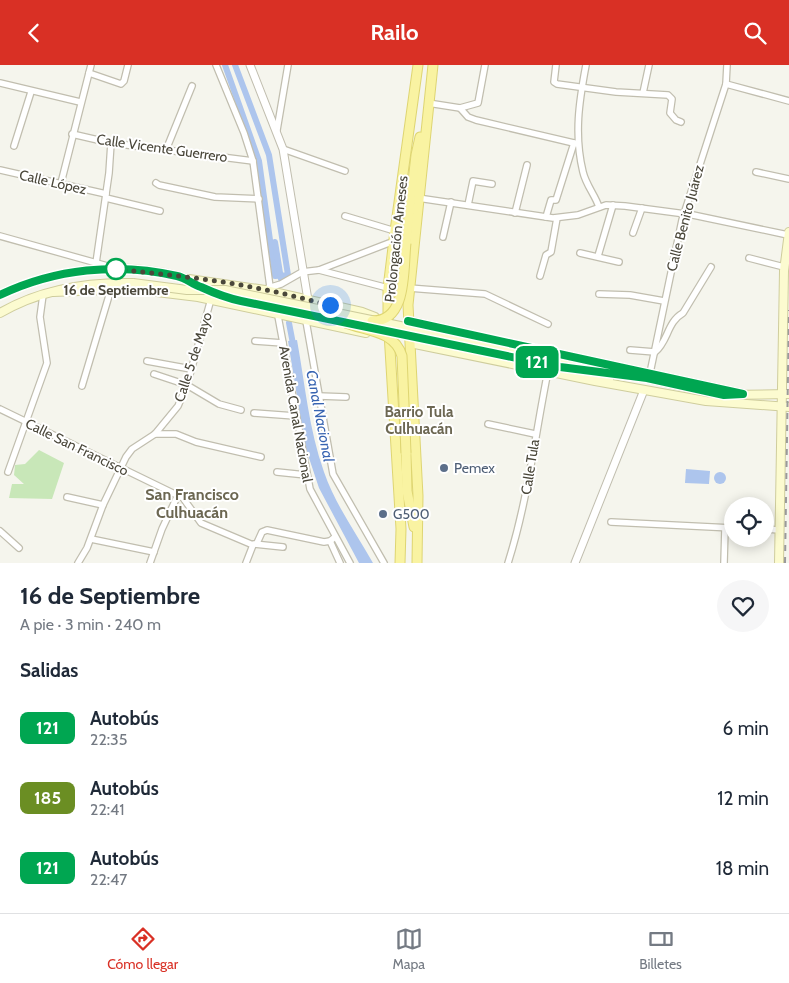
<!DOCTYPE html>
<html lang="es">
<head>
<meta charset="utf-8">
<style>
	body { margin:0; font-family:Cabin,sans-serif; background:#f6f6f7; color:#1f2937; height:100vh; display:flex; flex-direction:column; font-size:19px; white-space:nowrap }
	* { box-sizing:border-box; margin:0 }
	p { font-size:16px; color:#747a83 }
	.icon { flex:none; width:28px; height:28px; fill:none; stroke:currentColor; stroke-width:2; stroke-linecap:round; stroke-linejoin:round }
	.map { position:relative; height:498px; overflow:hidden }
	.side { display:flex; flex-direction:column; background:#fff; flex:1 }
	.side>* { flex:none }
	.badge { padding:0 10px; border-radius:8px; font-size:18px; line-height:32px }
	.buttons { position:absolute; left:724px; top:432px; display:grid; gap:10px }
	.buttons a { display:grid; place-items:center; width:50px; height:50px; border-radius:50%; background:#fff; box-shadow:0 2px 12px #0003; font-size:25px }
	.you { position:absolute; width:25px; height:25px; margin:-12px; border:4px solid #fff; border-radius:50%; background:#1a73e8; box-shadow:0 0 0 8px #1a73e833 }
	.map>.badge { position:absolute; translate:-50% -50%; box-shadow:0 0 0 2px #fff }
	h2 { padding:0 20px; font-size:19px; line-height:45px }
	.round { display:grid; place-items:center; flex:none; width:52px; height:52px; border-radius:26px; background:#f6f6f7 }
	.headline { display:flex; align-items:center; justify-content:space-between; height:85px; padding:0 20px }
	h1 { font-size:24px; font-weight:700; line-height:38px }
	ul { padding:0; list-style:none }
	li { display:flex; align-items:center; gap:15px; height:70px; padding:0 20px }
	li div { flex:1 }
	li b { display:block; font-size:19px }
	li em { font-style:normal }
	li .badge { min-width:55px; font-weight:700; text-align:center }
	header { display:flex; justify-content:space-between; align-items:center; height:65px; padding:0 20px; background:#d93025; color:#fff; font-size:22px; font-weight:700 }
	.menu { display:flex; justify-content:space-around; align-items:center; height:70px; border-top:1px solid #e0e1e3; background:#fff; font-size:14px; color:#747a83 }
	.menu a { display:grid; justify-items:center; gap:2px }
	.menu .current { color:#d93025 }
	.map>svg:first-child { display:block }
	.green { fill:#c8e7b8 }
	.water { fill:#adc5ed }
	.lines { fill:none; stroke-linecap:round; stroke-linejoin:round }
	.canal { stroke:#adc5ed; stroke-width:6 }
	.minor-casing { stroke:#c1beaf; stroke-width:8 }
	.tertiary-casing { stroke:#c1beaf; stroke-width:9 }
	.secondary-casing { stroke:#cfcd9d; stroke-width:10 }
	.primary-casing { stroke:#ded572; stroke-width:11 }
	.minor { stroke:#fff; stroke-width:5.5 }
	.tertiary { stroke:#fff; stroke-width:7 }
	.secondary { stroke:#fcfbd0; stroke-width:8 }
	.primary { stroke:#f9f3a2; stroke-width:9 }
	.rail { stroke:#9a9a9a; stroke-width:2; stroke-dasharray:6 6; stroke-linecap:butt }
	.secondary-bridge-casing { stroke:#cfcd9d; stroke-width:10; stroke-linecap:butt }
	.primary-bridge-casing { stroke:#ded572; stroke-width:11; stroke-linecap:butt }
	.secondary-bridge { stroke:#fcfbd0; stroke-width:8 }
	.primary-bridge { stroke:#f9f3a2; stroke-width:9 }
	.line-casing { stroke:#fff; stroke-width:11 }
	.line { stroke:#00a651; stroke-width:8 }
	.walk { stroke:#4a473a; stroke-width:5; stroke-dasharray:0 9 }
	.stop-dot { fill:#fff; stroke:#00a651; stroke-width:2.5 }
	.service-dot { fill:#5c6f8a; stroke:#fff; stroke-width:2 }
	.labels { text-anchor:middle; stroke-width:4; stroke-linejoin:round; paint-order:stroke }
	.street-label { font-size:14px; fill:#4a473a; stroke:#fff }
	.stop-label { font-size:14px; font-weight:bold; fill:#4a473a; stroke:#fff }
	.service-label { font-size:14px; fill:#4e5e75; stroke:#fff; text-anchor:start }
	.neighbourhood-label { font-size:15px; font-weight:bold; fill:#6c6752; stroke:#fff }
	.water-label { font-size:15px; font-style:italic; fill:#3864b1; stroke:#fff }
	.quarter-label { font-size:16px; font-weight:bold; fill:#6c6752; stroke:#fff }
</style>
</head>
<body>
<header><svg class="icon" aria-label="back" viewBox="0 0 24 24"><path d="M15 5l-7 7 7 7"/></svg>Railo<svg class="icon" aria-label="search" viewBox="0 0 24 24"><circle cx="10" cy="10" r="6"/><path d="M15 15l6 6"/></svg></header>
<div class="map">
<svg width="789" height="498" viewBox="0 0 789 498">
	<rect width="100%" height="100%" fill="#f5f5ed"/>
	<polygon class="green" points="39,385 64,398 52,434 9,433 12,419 24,419 14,410 15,400 25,399"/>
	<g class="water">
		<path d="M297,275C305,319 309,365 324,407C335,439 356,468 373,498H359L319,423L305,381L288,276Z"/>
		<polygon points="686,404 710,406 709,419 685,418"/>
		<circle cx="720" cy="413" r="6"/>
	</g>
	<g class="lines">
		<g class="canal">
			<polyline points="225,0 259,96 275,211 288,210 269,90 235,0"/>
			<polyline points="275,177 281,214"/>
			<polyline points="289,258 294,284"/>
		</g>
		<defs>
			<g id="minor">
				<polyline points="216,0 244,68 253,96 270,222"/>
				<polyline points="556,0 554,17 557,19 616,27 668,30 672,34 670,48 676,55 681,57"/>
				<path d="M586,0C579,37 574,70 583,107C586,120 595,130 599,142"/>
				<polyline points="89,8 121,19 124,16 128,0"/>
				<polyline points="0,18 80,37"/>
				<polyline points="726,19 789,36"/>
				<polyline points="643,28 649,0"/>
				<polyline points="428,38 460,43 468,52 476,55 578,79"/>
				<polyline points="460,43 478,38 485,0"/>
				<polyline points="277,65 288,0"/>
				<polyline points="72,69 111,78 253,96"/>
				<polyline points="14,81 31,27"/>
				<polyline points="283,84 345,106"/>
				<polyline points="166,85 192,21"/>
				<polyline points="0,105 106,129"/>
				<polyline points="756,107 789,114"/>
				<polyline points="61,118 91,0"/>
				<polyline points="156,118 159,120 215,132 259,134"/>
				<polyline points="106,133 160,146"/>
				<polyline points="418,133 553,153 578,150 606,140 625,141 693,150 788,170"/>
				<polyline points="468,140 473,116 492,119"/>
				<polyline points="515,148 527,100"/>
				<polyline points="345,151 395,166"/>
				<polyline points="546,152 551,135 556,135 574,78"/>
				<polyline points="633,168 642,143"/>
				<polyline points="0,171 111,202"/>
				<polyline points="443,172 451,137"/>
				<polyline points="580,188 619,197"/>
				<polyline points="598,191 613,140"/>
				<polyline points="749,193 784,202"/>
				<polyline points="96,198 109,108 111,78"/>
				<polyline points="319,205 388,223"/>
				<polyline points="540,211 546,190 551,187 557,153"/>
				<polyline points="268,223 281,219 302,207 319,205 389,178"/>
				<polyline points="409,223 485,229 548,259"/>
				<polyline points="599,229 630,230 664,236"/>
				<polyline points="278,251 310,424 350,498"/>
				<polyline points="306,256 333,409 384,498"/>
				<polyline points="255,276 283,278"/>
				<path d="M630,285L655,287C668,277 667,257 683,248L711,202"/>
				<polyline points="147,296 191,304"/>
				<polyline points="650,308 682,155 726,19 727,0"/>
				<polyline points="154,309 187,320 219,339 241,345"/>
				<polyline points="82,321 111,224"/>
				<polyline points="319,331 346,332"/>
				<polyline points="0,344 183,433 201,458 253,480"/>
				<polyline points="254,348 295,351"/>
				<polyline points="488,359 535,369"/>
				<polyline points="155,369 176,369 196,377 261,392"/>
				<polyline points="8,407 47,298 40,252 43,230"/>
				<polyline points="277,407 306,410"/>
				<polyline points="67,432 103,440"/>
				<polyline points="611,457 732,463"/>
				<polyline points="765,464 780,465"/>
				<polyline points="0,466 19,483"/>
				<polyline points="91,474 154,487"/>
				<polyline points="330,476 340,498"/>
				<polyline points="257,478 262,467 267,465 324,477 330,476 335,472"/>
				<polyline points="254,479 283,482"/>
				<polyline points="78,498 87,483 103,440 126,392 132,384 155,369 178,341 187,320 211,234"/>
				<polyline points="150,498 162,464 177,432"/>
				<polyline points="246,498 253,480"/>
				<path d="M508,498C528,435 535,370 548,306"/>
				<polyline points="724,498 725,463"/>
			</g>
			<g id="tertiary">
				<polyline points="250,0 283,84 308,235"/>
				<polyline points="575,498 644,325"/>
			</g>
			<g id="secondary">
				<polyline points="189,214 265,225 362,247 375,252 380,258"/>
				<polyline points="53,227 132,224 198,232 366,268"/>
				<path d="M0,230C54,204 119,196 178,211C194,216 208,226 223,232C263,244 306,249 346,258"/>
				<path d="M0,248C41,224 87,217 133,218"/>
				<polyline points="408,256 743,329"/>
				<polyline points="410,278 595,316 706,336 789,342"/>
				<polyline points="537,289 561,295 609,315"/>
				<polyline points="689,323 724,330 789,329"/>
				<polyline points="779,498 784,206 789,167"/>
			</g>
			<g id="primary">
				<polyline points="406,178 416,90 420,72"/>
				<polyline points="388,255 388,223 395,166 418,0"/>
				<polyline points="389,268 401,464 400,498"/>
				<polyline points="406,388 407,426 414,462"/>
				<polyline points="417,498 418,431 408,240 433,0"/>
			</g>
		</defs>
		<use href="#minor" class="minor-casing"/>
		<use href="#tertiary" class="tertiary-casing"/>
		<use href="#secondary" class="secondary-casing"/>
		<use href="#primary" class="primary-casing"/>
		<use href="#minor" class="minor"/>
		<use href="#tertiary" class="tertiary"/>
		<use href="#secondary" class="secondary"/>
		<use href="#primary" class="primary"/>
		<polyline class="rail" points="785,498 789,245"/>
		<defs>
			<g id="secondary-bridge">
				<polyline points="133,218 187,225 225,225 537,289"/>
				<polyline points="374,263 560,302 647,313 689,323"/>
			</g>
			<g id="primary-bridge">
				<path d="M372,256C408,257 403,203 406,178"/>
				<path d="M346,258C367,266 395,266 402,291L406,388"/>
			</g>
		</defs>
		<use href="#secondary-bridge" class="secondary-bridge-casing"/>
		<use href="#primary-bridge" class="primary-bridge-casing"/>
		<use href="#secondary-bridge" class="secondary-bridge"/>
		<use href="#primary-bridge" class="primary-bridge"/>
	</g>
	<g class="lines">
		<defs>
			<path id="line" d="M0,230C54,204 118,197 177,211C186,213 192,219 201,222C214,228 227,233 241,236L560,302L647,313L724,330L743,329L408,256"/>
		</defs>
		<use href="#line" class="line-casing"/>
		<use href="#line" class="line"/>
		<path class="walk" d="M116,204C166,210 217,214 266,225C287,229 308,235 330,240"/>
	</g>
	<circle class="stop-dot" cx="116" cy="204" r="10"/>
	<g class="service-dot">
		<circle cx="444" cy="403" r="5"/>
		<circle cx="383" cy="449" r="5"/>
	</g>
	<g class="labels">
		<g class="street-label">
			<text transform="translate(162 83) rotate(8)" y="5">Calle Vicente Guerrero</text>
			<text transform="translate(53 117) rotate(13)" y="5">Calle López</text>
			<text transform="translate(685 153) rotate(-75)" y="5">Calle Benito Juárez</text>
			<text transform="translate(396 174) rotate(-84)" y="5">Prolongación Arneses</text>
			<text transform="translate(193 292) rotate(-72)" y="5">Calle 5 de Mayo</text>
			<text transform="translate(296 349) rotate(80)" y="5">Avenida Canal Nacional</text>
			<text transform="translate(77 382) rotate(26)" y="5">Calle San Francisco</text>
			<text transform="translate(530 402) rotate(-81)" y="5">Calle Tula</text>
		</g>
		<g class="stop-label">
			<text x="116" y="230">16 de Septiembre</text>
		</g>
		<g class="service-label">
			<text x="454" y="408">Pemex</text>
			<text x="393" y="454">G500</text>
		</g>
		<g class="neighbourhood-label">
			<text x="419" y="352">Barrio Tula<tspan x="419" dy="17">Culhuacán</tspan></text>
		</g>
		<g class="water-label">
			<text transform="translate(320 351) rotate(79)" y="5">Canal Nacional</text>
		</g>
		<g class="quarter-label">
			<text x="192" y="435">San Francisco<tspan x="192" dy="18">Culhuacán</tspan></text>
		</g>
	</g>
</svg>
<div class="buttons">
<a><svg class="icon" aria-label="locate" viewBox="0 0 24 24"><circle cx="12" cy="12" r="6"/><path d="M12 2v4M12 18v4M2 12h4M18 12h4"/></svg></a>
</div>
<div class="you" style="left:330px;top:240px"></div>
<b class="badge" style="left:537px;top:297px;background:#00a651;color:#fff">121</b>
</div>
<section class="side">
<div class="headline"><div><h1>16 de Septiembre</h1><p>A pie · 3 min · 240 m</p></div><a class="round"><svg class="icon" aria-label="heart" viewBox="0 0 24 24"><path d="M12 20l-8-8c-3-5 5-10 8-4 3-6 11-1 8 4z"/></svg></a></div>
<h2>Salidas</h2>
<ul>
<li><span class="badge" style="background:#00a651;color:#fff">121</span><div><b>Autobús</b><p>22:35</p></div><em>6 min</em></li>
<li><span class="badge" style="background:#6b8e23;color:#fff">185</span><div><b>Autobús</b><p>22:41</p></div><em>12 min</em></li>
<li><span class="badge" style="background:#00a651;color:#fff">121</span><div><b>Autobús</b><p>22:47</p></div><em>18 min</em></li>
</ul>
</section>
<nav class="menu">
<a class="current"><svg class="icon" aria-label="directions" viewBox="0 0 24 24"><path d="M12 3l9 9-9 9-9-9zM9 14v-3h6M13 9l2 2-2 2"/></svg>Cómo llegar</a>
<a><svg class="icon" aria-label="map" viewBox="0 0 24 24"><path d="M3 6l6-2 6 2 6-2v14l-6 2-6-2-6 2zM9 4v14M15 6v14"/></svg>Mapa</a>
<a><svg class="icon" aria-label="tickets" viewBox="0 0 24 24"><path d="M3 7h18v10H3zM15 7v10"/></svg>Billetes</a>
</nav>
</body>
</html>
